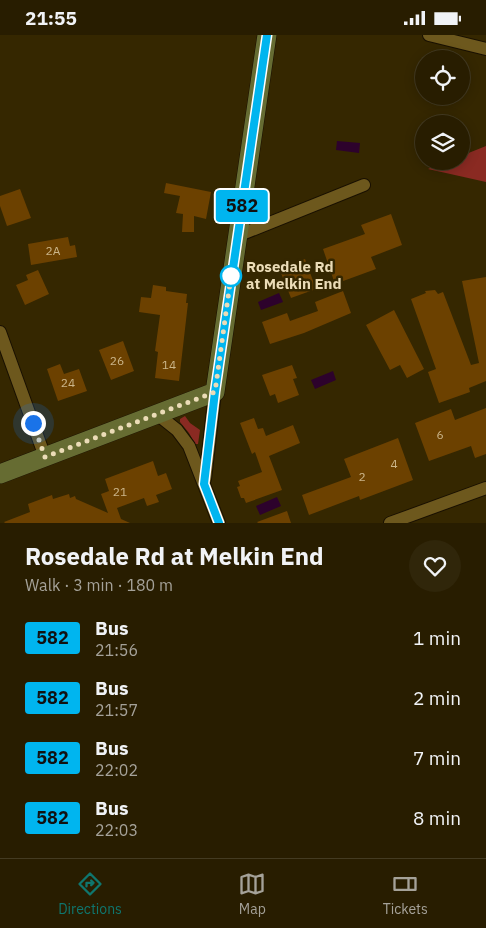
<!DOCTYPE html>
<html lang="en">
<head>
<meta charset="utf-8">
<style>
	body { margin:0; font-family:"IBM Plex Sans",sans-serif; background:#30260a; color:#f1f3f6; height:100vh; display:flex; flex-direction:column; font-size:19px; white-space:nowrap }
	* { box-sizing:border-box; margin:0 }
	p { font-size:16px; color:#a5a299 }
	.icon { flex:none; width:28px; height:28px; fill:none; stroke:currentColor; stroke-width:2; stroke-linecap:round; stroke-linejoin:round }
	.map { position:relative; height:488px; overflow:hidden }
	.drawer { display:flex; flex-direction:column; background:#281d00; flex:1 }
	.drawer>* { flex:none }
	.badge { padding:0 10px; border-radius:4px; font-size:18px; line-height:32px }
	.tools { position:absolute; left:415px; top:15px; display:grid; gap:10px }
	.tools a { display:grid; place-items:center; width:55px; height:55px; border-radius:50%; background:#281d00; box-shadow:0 2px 12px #0003,0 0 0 1px #443b22; font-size:25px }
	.you { position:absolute; width:25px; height:25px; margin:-12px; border:4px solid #fff; border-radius:50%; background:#1a73e8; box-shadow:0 0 0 8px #1a73e833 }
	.map>.badge { position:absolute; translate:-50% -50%; box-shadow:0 0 0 2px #fff }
	.round { display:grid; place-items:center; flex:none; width:52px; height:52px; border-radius:26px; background:#30260a }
	.summary { display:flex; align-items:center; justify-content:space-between; height:85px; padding:0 25px }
	h1 { font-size:24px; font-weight:700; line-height:38px }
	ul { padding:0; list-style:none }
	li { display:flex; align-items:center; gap:15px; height:60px; padding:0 25px }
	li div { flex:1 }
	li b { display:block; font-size:19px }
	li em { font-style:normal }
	li .badge { min-width:55px; font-weight:700; text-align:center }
	.status { display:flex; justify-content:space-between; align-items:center; height:35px; padding:0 25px; background:#281d00; direction:ltr }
	.status svg { height:14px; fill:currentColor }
	.tabs { display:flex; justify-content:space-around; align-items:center; height:70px; border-top:1px solid #443b22; background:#281d00; font-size:14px; color:#a5a299 }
	.tabs a { display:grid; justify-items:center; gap:2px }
	.tabs .selected { color:#0f766e }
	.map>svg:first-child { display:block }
	.green { fill:#8a2a22 }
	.water { fill:#2d022c }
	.building { fill:#6c4100 }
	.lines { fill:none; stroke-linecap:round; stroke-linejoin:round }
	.street-casing { stroke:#191000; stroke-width:14 }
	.secondary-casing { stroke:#191000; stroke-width:20 }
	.street { stroke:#6d581d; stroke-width:12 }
	.secondary { stroke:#666c32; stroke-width:19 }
	.line-casing { stroke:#fff; stroke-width:11 }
	.line { stroke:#00b5ef; stroke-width:8 }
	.walk { stroke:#ebdcb7; stroke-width:5; stroke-dasharray:0 9 }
	.stop-dot { fill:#fff; stroke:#00b5ef; stroke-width:2.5 }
	.labels { text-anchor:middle; stroke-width:5; stroke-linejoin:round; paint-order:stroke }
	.number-label { font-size:12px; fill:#cbb589 }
	.stop-label { font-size:15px; font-weight:bold; fill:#ebdcb7; stroke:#352700; text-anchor:start }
</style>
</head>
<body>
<div class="status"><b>21:55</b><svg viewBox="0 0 49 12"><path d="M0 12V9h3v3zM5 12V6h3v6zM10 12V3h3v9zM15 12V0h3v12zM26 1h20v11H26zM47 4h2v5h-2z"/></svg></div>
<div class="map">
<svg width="486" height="488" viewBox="0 0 486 488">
	<rect width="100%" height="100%" fill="#352700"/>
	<g class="green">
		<polygon points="486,111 486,147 428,134 447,126 461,126 461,121"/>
		<polygon points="185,381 190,388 200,395 198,409 195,409 189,398 180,387 180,384"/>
	</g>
	<g class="water">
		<polygon points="337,106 360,108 359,118 336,115"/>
		<polygon points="279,258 283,267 261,275 258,267"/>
		<polygon points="333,336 336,345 315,354 311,345"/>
		<polygon points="277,462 281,471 260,480 256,471"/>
	</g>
	<g class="building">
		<polygon points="166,148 211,157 206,184 194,181 194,197 182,197 183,179 176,178 180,161 164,158"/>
		<polygon points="20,154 31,183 7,191 0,171 0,161"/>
		<polygon points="391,179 402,210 371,222 376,234 335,249 323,214 365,199 361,190"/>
		<polygon points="68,202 70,211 75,210 77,222 31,230 28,209"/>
		<polygon points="305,224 316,254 291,263 279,233"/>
		<polygon points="38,235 49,259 25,270 16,250 28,245 26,240"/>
		<polygon points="486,242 486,346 469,353 470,357 439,368 428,337 436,334 411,264 426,258 425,256 435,255 438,259 443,257 471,330 479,328 462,246"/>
		<polygon points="153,250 166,252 166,256 187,259 186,268 188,268 179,346 155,343 158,317 155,316 160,280 139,277 141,262 151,263"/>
		<polygon points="343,256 351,278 304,298 270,309 262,287 287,278 290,286 318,276 315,267"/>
		<polygon points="394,275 424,334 407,343 400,330 390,335 366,290"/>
		<polygon points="123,306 134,336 111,345 99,315"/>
		<polygon points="60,329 64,339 79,334 87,356 58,366 47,334"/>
		<polygon points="292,330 297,343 293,344 299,360 278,368 275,359 270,361 262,340"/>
		<polygon points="486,373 486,419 475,423 471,411 429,426 415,388 451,374 455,385"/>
		<polygon points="254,383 258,394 263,393 266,401 293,390 300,408 269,421 282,455 246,468 244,463 241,463 237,452 240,451 238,446 262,437 255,417 252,419 240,388"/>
		<polygon points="398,403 413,445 360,465 359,461 309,480 302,460 351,442 344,424"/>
		<polygon points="153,426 158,441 166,438 172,454 156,460 159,467 147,471 144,463 117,473 121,484 130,488 5,488 4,487 30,477 28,469 52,460 53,464 69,459 70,463 75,461 76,464 108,478 101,459 109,456 105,444"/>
		<polygon points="287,476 291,488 258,488 257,487"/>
	</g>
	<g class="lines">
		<defs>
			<g id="street">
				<polyline points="429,0 486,14"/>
				<polyline points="237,201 364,150"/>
				<polyline points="0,297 45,422"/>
				<polyline points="157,379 177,395 189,411 219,488"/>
				<polyline points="205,444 215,357"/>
				<polyline points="390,488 486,453"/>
			</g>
			<polyline id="secondary" points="0,439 215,357 267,0"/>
		</defs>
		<use href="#street" class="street-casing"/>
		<use href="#secondary" class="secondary-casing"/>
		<use href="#street" class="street"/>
		<use href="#secondary" class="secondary"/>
	</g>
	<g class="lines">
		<defs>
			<polyline id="line" points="219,488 204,449 215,357 267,0"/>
		</defs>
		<use href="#line" class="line-casing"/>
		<use href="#line" class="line"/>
		<polyline class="walk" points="33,388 45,422 215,357 231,241"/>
	</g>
	<circle class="stop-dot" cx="231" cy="241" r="10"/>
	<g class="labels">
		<g class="number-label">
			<text x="53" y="220">2A</text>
			<text x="117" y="330">26</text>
			<text x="169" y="334">14</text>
			<text x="68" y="352">24</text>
			<text x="440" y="404">6</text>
			<text x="394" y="433">4</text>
			<text x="362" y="446">2</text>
			<text x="120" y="461">21</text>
		</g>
		<g class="stop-label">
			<text x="246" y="237">Rosedale Rd<tspan x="246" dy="17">at Melkin End</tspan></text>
		</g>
	</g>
</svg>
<div class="tools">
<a><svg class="icon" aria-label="locate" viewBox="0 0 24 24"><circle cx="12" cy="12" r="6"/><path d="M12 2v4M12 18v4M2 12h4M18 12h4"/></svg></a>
<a><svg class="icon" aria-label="layers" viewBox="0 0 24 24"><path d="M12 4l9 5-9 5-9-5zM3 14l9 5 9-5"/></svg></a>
</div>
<div class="you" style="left:33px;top:388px"></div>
<b class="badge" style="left:242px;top:171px;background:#00b5ef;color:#111">582</b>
</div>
<section class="drawer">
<div class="summary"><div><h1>Rosedale Rd at Melkin End</h1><p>Walk · 3 min · 180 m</p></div><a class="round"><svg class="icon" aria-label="heart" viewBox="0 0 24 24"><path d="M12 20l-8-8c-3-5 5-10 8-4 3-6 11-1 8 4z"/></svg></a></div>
<ul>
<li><span class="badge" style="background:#00b5ef;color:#111">582</span><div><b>Bus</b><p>21:56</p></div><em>1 min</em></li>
<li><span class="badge" style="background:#00b5ef;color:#111">582</span><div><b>Bus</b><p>21:57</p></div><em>2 min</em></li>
<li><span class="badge" style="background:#00b5ef;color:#111">582</span><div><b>Bus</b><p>22:02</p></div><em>7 min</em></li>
<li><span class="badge" style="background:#00b5ef;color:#111">582</span><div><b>Bus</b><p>22:03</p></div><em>8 min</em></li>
</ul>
</section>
<nav class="tabs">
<a class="selected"><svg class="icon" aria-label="directions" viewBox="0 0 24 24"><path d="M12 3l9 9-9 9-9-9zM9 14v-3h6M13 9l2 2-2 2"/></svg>Directions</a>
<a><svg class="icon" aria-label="map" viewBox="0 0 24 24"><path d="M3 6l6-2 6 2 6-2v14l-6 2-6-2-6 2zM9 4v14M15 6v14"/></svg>Map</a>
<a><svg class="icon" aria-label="tickets" viewBox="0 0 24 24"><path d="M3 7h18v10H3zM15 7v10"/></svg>Tickets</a>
</nav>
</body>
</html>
